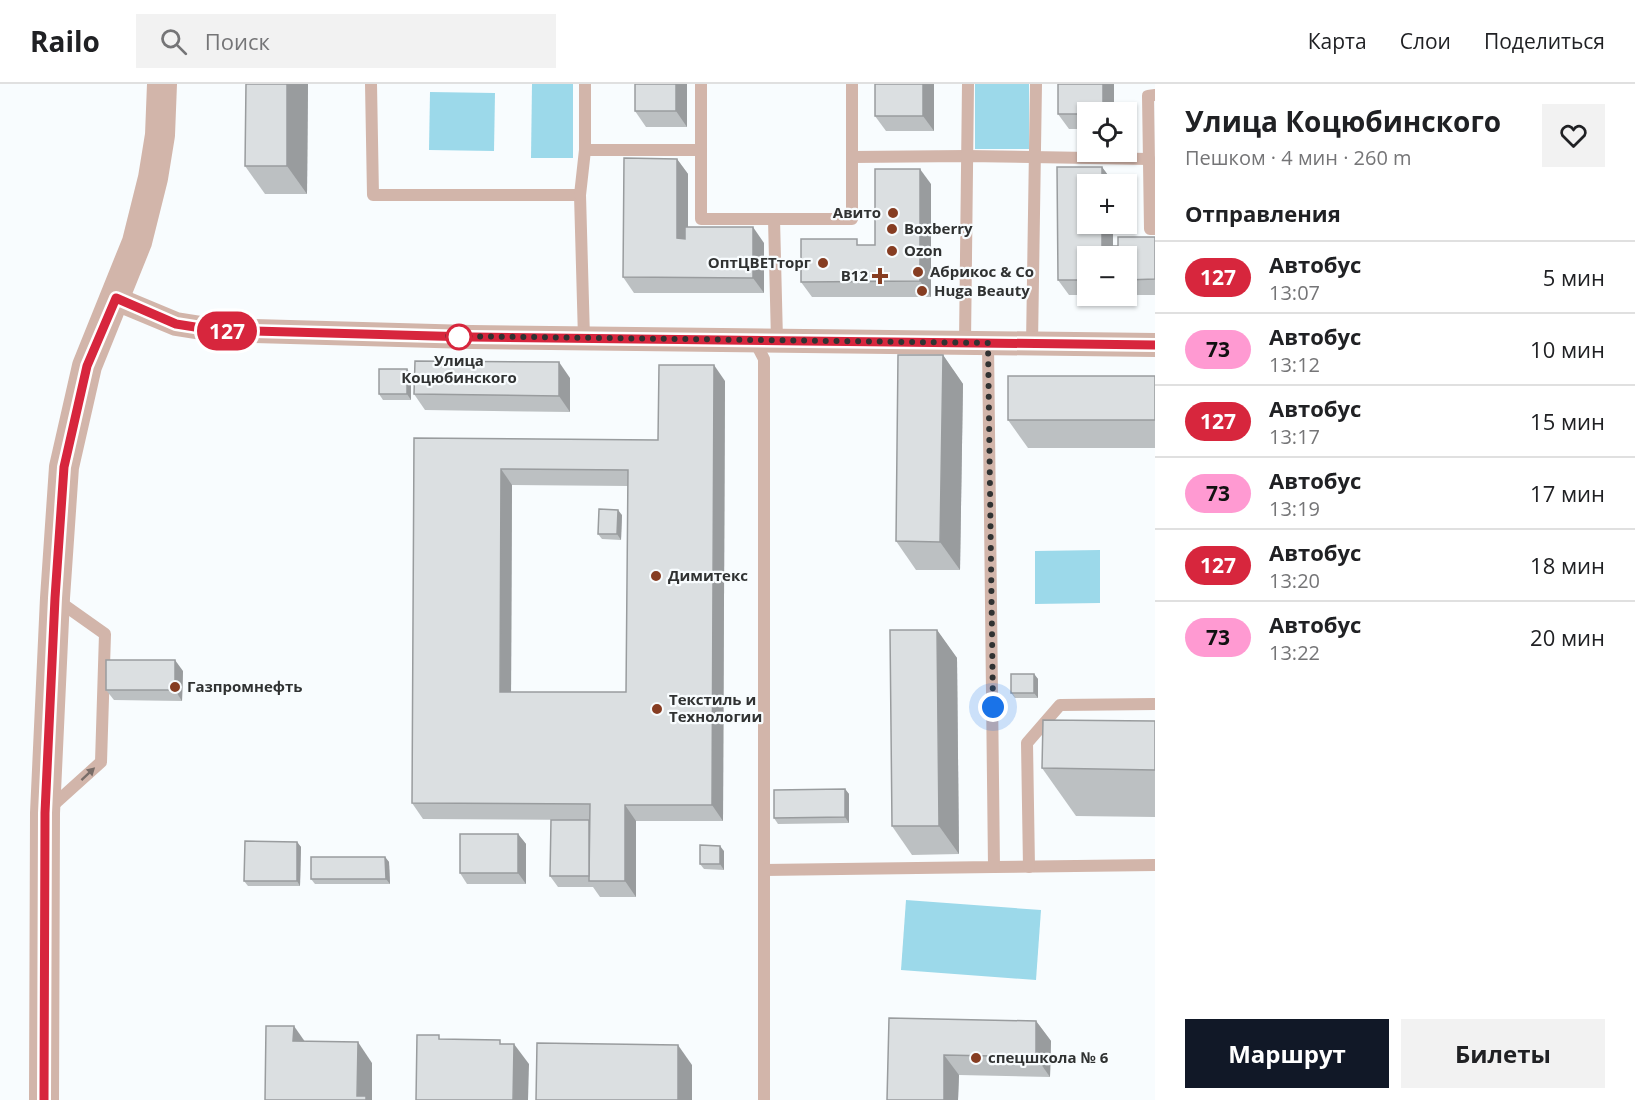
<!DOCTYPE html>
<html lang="ru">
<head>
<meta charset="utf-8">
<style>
	body { margin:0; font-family:"Open Sans",sans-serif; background:#f2f2f2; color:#202124; height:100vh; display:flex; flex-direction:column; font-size:22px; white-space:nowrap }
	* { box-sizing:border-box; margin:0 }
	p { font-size:20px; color:#757577 }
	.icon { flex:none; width:33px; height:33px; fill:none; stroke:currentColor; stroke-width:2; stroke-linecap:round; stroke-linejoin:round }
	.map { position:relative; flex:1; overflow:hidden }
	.sheet { display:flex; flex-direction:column; background:#fff; width:480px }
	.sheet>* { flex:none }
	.badge { padding:0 12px; border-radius:20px; font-size:21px; line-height:39px }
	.controls { position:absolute; left:1077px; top:18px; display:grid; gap:12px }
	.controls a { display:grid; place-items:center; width:60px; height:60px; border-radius:0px; background:#fff; box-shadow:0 2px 4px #0004; font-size:30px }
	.you { position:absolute; width:30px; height:30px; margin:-15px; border:4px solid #fff; border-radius:50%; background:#1a73e8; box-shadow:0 0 0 9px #1a73e833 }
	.map>.badge { position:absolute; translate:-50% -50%; box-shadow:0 0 0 3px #fff }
	h2 { padding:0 30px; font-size:22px; line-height:54px }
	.round { display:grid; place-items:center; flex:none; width:63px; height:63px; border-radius:0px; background:#f2f2f2 }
	.head { display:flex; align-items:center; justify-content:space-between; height:102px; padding:0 30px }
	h1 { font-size:28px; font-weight:700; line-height:45px }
	.primary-button { display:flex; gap:12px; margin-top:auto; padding:12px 30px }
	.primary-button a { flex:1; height:69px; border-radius:0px; background:#111827; color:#fff; font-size:24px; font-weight:700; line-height:69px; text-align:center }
	.primary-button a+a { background:#f2f2f2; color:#202124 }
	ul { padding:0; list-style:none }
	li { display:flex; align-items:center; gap:18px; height:72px; padding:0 30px; border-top:2px solid #e0e0e0 }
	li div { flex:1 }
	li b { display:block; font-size:22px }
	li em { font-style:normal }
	li .badge { min-width:66px; font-weight:700; text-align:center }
	header { display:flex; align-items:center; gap:36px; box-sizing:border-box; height:84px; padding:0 30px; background:#fff; border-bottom:2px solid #e0e0e0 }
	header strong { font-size:28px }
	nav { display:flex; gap:33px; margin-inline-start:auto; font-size:21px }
	.search { width:420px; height:54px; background:#f2f2f2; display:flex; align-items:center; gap:15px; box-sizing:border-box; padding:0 21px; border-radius:0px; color:#757577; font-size:22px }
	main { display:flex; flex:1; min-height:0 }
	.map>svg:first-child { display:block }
	.green { fill:#9cd9ea }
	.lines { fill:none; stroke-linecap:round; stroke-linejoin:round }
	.service { stroke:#d2b5aa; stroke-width:12 }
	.minor { stroke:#d2b5aa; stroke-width:24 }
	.tertiary { stroke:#d2b5aa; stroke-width:30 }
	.wall { fill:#bcc0c2; fill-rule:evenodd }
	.shaded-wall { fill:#999c9e }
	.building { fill:#dbdfe1; stroke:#999c9e; stroke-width:1.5; fill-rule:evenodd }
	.oneway { fill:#796d68 }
	.line-casing { stroke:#fff; stroke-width:14 }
	.line { stroke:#d7263d; stroke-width:9 }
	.walk { stroke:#303232; stroke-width:6; stroke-dasharray:0 10.8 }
	.poi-dot { fill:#863d22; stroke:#f8fcfe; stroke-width:2 }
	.stop-dot { fill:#fff; stroke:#d7263d; stroke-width:3 }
	.labels { text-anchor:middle; stroke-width:4.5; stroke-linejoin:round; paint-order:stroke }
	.poi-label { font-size:15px; font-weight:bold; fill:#303232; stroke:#f8fcfe; text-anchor:start }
	.stop-label { font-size:15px; font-weight:bold; fill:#303232; stroke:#f8fcfe }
</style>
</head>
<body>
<header>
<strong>Railo</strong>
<div class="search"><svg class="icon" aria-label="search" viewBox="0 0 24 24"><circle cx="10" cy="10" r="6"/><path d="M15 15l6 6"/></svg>Поиск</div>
<nav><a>Карта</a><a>Слои</a><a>Поделиться</a></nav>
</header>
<main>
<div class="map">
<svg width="1155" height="1016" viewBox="0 0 1155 1016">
	<rect width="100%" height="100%" fill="#f8fcfe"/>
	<g class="green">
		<polygon points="532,0 573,0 573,74 531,74"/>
		<rect x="975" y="0" width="54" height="65"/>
		<polygon points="430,8 495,9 494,67 429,66"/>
		<polygon points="1100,466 1100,519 1035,520 1035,467"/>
		<polygon points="906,816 1041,826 1036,896 901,886"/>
	</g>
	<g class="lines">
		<g class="service">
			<polyline points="371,0 373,111 580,111 584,254"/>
			<polyline points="701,0 701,135 852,135 852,0"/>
			<polyline points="1155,11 1148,12 1150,145 1155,145"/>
			<polyline points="585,66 701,66"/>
			<polyline points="852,73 967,72 1149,75"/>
			<polyline points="580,111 585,66 585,0"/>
			<polyline points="774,135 777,256"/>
			<polyline points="754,256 764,275 764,1016"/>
			<polyline points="965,259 968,0"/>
			<polyline points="1032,260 1036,0"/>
			<polyline points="50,724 101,678 105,550 57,516"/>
			<polyline points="994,783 1155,781"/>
			<polyline points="1029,783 1027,659 1060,621 1155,620"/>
			<polyline points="764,786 994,783 988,259"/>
		</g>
		<polyline class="minor" points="116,215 176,240 214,246 471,253 1155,261"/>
		<polyline class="tertiary" points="44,1016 45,729 55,514 64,383 87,282 137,158 153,94 160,51 162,0"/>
	</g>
	<g class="wall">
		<polygon points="246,0 308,0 307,110 265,110 245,82"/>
		<polygon points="687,0 687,43 646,43 635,27"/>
		<polygon points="875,0 934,0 934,47 886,47 875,32"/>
		<polygon points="1114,0 1114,28 1088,28 1088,45 1069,45 1058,30"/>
		<polygon points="677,75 688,90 688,143 764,159 764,209 634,209 623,193"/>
		<polygon points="1102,83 1113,98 1113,162 1118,162 1155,153 1155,211 1126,211 1126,172 1088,172 1088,211 1069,211 1058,196"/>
		<polygon points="931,100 931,213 812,213 801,198 875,161"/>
		<polygon points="943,271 963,300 960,486 916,486 896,457"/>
		<polygon points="407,285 411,291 411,316 383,316 379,310"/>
		<polygon points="1155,292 1155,364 1028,364 1008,336"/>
		<polygon points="570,294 570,328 425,326 414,310"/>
		<path d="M725,297L723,737H636V813H600L593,803H558L550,792L589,736L423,735L412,719L414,354L658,356ZM512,401L628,402L626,608H511Z"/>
		<polygon points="622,431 621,456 602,455 598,450"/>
		<polygon points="937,546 957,574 959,770 912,771 892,742"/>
		<polygon points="183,587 182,617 114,616 106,606"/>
		<polygon points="1034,590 1038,595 1038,614 1015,614 1011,609"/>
		<polygon points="1155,637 1155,733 1076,732 1042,684"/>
		<polygon points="845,705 849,710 849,739 778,740 774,734"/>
		<polygon points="518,750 526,760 526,800 467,800 460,789"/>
		<polygon points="297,758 301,763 300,802 248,802 244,797"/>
		<polygon points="724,767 724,786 704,785 700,780"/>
		<polygon points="385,773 389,778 390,800 315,800 311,795"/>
		<polygon points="889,934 1036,937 1051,957 1050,993 959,991 958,1016 887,1016"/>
	</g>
	<g class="shaded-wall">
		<polygon points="287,0 308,0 307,110 287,82"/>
		<polygon points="676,0 687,0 687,43 676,27"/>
		<polygon points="923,0 934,0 934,47 923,32"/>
		<rect x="1103" y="0" width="11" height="28"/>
		<polygon points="677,75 688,90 688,170 677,154"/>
		<polygon points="1102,83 1113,98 1113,100 1102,100"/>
		<polygon points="920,85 931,100 931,213 920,197"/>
		<polygon points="1102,140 1113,140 1113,172 1102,162"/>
		<polygon points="753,143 764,159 764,209 753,194"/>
		<polygon points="943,271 963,300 960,486 940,458"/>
		<polygon points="559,278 570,294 570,328 559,312"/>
		<polygon points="714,281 725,297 723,737 712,721"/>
		<polygon points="407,285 411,291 411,316 407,310"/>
		<polygon points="501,385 512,401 511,623 500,608"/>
		<polygon points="618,426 622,431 621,456 617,450"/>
		<polygon points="937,546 957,574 959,770 939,742"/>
		<polygon points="175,576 183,587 182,617 175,606"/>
		<polygon points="1034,590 1038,595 1038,614 1034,609"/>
		<polygon points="845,705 849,710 849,739 845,733"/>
		<polygon points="625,721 636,737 636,813 625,797"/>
		<polygon points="518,750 526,760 526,800 518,789"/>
		<polygon points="297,758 301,763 300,802 297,797"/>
		<polygon points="720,762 724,767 724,786 720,780"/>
		<polygon points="385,773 389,778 390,800 386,795"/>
		<polygon points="1036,937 1051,957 1050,993 1036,973"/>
		<polygon points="294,942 308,962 293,957"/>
		<polygon points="358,958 372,979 372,1016 360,1016 357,1012"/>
		<polygon points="514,960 529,980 528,1016 513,1016"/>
		<polygon points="678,961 692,981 692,1016 678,1016"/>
		<polygon points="944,971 959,991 958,1016 944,1016"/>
	</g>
	<g class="building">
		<polygon points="246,0 287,0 287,82 245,82"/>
		<rect x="635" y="0" width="41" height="27"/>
		<rect x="875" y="0" width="48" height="32"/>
		<polygon points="1058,0 1103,0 1103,28 1088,28 1088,30 1058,30"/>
		<polygon points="624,74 677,75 677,154 685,155 685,143 753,143 753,194 623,193"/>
		<polygon points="1057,83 1102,83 1102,100 1088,100 1088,140 1102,140 1102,162 1118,162 1118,153 1155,153 1155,195 1126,196 1126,172 1088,172 1088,196 1058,196"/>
		<polygon points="875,85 920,85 920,197 801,198 801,155 857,155 857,161 875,161"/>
		<polygon points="898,271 943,271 940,458 896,457"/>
		<polygon points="415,277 559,278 559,312 414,310"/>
		<path d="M659,281H714L712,721H625V797H589L590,720L412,719L414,354L658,356ZM501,385L628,386L626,608H500Z"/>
		<rect x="379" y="285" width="28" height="25"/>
		<rect x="1008" y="292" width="147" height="44"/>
		<polygon points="599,425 618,426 617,450 598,450"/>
		<polygon points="890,546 937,546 939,742 892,742"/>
		<rect x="106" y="576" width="69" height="30"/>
		<rect x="1011" y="590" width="23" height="19"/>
		<polygon points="1043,636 1155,637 1155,686 1042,684"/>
		<polygon points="845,705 845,733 774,734 774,706"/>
		<polygon points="551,736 589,736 589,792 550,792"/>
		<rect x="460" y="750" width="58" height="39"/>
		<polygon points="245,757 297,758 297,797 244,797"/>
		<polygon points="700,761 720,762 720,780 700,780"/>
		<polygon points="311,773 385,773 386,795 311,795"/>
		<polygon points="889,934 1036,937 1036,973 944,971 944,1016 887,1016"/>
		<polygon points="266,942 294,942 293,957 358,958 357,1012 366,1012 366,1016 265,1016"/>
		<polygon points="417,951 439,951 439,955 500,956 500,960 514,960 513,1016 416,1016"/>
		<polygon points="537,959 678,961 678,1016 536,1016"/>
	</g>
	<defs><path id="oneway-solid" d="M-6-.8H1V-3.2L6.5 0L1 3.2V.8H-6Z" transform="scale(1.5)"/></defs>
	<use class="oneway" href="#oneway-solid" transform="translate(88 690) rotate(-43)"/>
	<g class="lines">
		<defs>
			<polyline id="line" points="44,1016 45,729 55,514 64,383 87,282 116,214 176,240 214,246 471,253 1155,261"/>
		</defs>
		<use href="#line" class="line-casing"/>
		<use href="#line" class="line"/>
		<polyline class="walk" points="459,253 448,252 988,259 993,623"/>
	</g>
	<g class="poi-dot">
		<circle cx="893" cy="129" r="6"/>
		<circle cx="892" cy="145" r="6"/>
		<circle cx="892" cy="167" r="6"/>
		<circle cx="823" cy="179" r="6"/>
		<circle cx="918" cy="188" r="6"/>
		<path d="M877 183h6v6h6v6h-6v6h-6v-6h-6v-6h6z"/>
		<circle cx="922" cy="207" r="6"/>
		<circle cx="656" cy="492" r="6"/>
		<circle cx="175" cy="603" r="6"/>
		<circle cx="657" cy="625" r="6"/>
		<circle cx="976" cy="974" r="6"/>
	</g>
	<circle class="stop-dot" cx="459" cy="253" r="12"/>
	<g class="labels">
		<g class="poi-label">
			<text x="881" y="134" text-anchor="end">Авито</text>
			<text x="904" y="150">Boxberry</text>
			<text x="904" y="172">Ozon</text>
			<text x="811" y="184" text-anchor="end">ОптЦВЕТторг</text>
			<text x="930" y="193">Абрикос &amp; Co</text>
			<text x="868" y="197" text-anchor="end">B12</text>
			<text x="934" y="212">Huga Beauty</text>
			<text x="668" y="497">Димитекс</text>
			<text x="187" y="608">Газпромнефть</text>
			<text x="669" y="621">Текстиль и<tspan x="669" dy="17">Технологии</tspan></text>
			<text x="988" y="979">спецшкола № 6</text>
		</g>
		<g class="stop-label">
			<text x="459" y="282">Улица<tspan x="459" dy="17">Коцюбинского</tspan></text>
		</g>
	</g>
</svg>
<div class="controls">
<a><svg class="icon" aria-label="locate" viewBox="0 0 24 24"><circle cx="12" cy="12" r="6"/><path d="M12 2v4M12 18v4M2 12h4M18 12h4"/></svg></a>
<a>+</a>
<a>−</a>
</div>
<div class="you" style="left:993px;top:623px"></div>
<b class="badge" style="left:227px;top:247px;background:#d7263d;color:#fff">127</b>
</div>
<section class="sheet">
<div class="head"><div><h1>Улица Коцюбинского</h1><p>Пешком · 4 мин · 260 m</p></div><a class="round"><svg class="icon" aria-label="heart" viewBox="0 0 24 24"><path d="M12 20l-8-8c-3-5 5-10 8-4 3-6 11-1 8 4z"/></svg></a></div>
<h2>Отправления</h2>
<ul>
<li><span class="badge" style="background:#d7263d;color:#fff">127</span><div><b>Автобус</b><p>13:07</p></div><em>5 мин</em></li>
<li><span class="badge" style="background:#ff9ad2;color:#111">73</span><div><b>Автобус</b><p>13:12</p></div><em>10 мин</em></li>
<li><span class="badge" style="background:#d7263d;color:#fff">127</span><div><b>Автобус</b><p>13:17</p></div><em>15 мин</em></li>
<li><span class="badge" style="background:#ff9ad2;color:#111">73</span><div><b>Автобус</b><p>13:19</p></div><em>17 мин</em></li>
<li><span class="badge" style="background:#d7263d;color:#fff">127</span><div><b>Автобус</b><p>13:20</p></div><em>18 мин</em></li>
<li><span class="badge" style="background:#ff9ad2;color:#111">73</span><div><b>Автобус</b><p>13:22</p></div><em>20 мин</em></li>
</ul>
<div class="primary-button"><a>Маршрут</a><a>Билеты</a></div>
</section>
</main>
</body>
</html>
